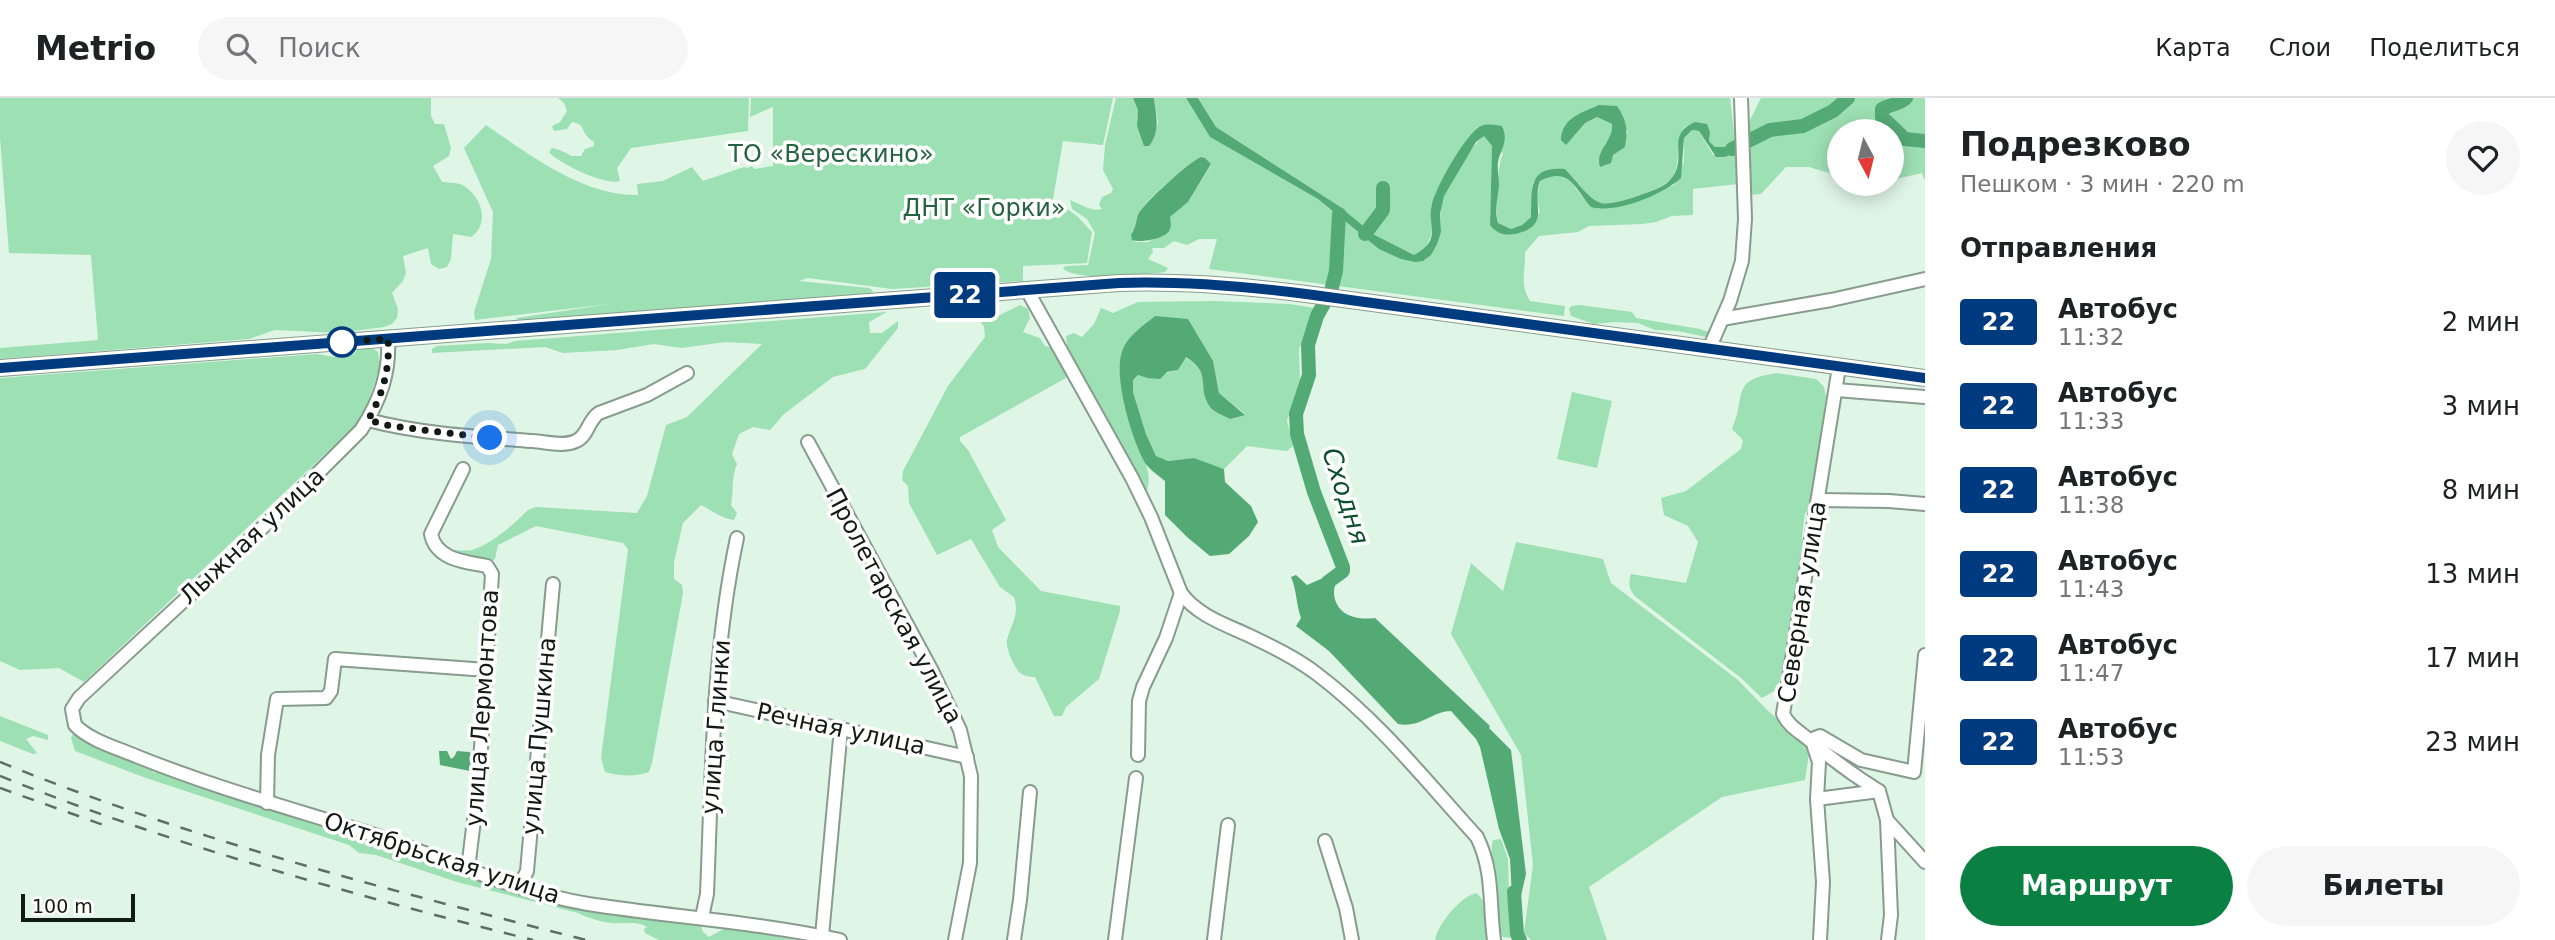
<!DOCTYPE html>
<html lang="ru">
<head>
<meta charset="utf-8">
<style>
	body { margin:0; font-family:"DejaVu Sans",sans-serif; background:#f6f6f6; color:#202124; height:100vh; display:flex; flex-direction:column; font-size:26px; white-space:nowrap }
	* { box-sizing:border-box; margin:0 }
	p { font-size:23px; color:#757577 }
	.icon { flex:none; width:38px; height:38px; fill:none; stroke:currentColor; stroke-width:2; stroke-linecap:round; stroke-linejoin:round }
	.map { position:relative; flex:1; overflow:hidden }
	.details { display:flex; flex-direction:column; background:#fff; width:630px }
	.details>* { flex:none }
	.badge { padding:0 14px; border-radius:5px; font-size:24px; line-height:46px }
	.needle { width:46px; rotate:173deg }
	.tools { position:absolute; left:1827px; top:21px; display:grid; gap:14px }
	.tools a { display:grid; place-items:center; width:77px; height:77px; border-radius:50%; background:#fff; box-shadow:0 4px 18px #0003; font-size:35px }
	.scale { position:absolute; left:21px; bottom:18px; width:114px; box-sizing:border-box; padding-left:7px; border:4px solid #121a14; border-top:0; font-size:19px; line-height:24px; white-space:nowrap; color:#121a14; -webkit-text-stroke:5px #fff; paint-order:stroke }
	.you { position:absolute; width:35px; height:35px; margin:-18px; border:5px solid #fff; border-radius:50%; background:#1a73e8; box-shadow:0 0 0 10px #1a73e833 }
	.map>.badge { position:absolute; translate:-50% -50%; box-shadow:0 0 0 4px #fff }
	h2 { padding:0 35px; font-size:26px; line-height:63px }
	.round { display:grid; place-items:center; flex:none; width:74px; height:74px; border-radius:37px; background:#f6f6f6 }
	.head { display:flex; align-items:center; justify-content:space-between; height:119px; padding:0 35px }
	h1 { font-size:33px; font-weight:700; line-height:52px }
	.action { display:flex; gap:14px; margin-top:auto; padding:14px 35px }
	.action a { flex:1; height:80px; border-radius:42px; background:#0b8043; color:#fff; font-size:28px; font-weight:700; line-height:80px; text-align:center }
	.action a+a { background:#f6f6f6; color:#202124 }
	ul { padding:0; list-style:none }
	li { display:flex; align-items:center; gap:21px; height:84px; padding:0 35px }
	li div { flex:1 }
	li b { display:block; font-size:26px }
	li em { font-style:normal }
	li .badge { min-width:77px; font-weight:700; text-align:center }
	header { display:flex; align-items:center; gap:42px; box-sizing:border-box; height:98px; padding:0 35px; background:#fff; border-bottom:2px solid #e0e0e0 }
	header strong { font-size:33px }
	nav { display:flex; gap:38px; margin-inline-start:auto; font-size:24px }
	.search { width:490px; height:63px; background:#f6f6f6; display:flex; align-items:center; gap:18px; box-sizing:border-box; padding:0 24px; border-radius:38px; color:#757577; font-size:26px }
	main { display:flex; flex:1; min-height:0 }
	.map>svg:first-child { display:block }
	.green { fill:#9de0b3; fill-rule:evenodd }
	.water { fill:#54aa75 }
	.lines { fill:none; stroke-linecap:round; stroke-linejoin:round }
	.river { stroke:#54aa75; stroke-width:14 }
	.minor-casing { stroke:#889c8d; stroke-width:16 }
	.major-casing { stroke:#889c8d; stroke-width:18 }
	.minor { stroke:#fff; stroke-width:12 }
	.major { stroke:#fff; stroke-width:14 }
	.rail { stroke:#5f6d63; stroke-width:2.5; stroke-dasharray:12 12; stroke-linecap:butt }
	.line-casing { stroke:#fff; stroke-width:16 }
	.line { stroke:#003b80; stroke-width:10 }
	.walk { stroke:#121a14; stroke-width:7; stroke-dasharray:0 12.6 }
	.stop-dot { fill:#fff; stroke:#003b80; stroke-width:3.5 }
	.labels { text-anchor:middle; stroke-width:7; stroke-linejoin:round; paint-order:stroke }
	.park-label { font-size:24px; fill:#26643f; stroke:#fff }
	.street-label { font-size:24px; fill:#121a14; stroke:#fff }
	.water-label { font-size:26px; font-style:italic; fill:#0b4f2b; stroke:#fff }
</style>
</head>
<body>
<header>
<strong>Metrio</strong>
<div class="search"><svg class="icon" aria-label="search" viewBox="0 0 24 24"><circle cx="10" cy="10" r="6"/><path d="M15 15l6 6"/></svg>Поиск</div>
<nav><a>Карта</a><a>Слои</a><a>Поделиться</a></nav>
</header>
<main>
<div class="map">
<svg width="1925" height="842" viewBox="0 0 1925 842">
	<rect width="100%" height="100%" fill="#dff5e5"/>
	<g class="green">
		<path d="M0,0H431V18L435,26H444L451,50L449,58L433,68L442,84C449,85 458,84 464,88C482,99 490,126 471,139L453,136L451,161L447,169L439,171L431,166L428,150L403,158L406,175L403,183L392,195L398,211L397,220L392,226L384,229L338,235L275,232L249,241L0,261V250L98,242L91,157L9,155L0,40Z"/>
		<path d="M558,0H749L748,33L631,50L617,70L620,83C605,88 558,65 549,54L552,50L560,52L572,58H581L585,51L594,48V44C592,42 589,41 587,38C580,30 586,27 572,24L567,31L554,33L552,28L560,24L567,13L564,5Z"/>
		<path d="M751,0H1113L1103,47L1063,43L1053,101L1077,118L1092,134L1087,165L1023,168V183L892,191L808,180L799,183L869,190L873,193L872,196L864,198L520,224L516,220L610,206L475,222L474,214L491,161L493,114L464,50L486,27C530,57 583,98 638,97L637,86L663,83L692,69L703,83L744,69L748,70L751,68L755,71L773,68V9L750,19Z"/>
		<path d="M1116,0H1133L1139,12L1137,20L1140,37L1155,36L1158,24L1154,0H1186L1210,39L1318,101L1364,139L1415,164L1441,134C1440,123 1440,111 1443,100C1447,85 1473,47 1484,37L1492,48L1490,127L1512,137L1540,114L1537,101L1540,83C1568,69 1569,83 1584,101C1588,105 1594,108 1598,111L1674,87L1684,63V40L1692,32L1699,33L1713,57L1738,53L1737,86L1693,91V117L1672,118L1656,124L1642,126L1589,128L1578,134L1539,138L1525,154C1526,172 1519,187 1530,203L1565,208L1564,218L1209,171L1217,141H1199L1187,147L1174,143L1164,150H1152L1153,154L1148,161L1168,170L1165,174C1146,177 1074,184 1063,170L1066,168L1088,167L1095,135L1087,121L1072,111L1070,102C1080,106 1091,114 1102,111L1099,107L1102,99L1111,95L1113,91L1103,72L1105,47ZM1201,59L1205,60L1211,67L1188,104L1170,119V132L1148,144H1135L1131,138C1137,129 1136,120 1141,112C1146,102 1191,63 1201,59Z"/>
		<path d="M1198,0H1730L1734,34L1738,45L1725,49H1715L1709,43L1710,34L1707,27C1666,17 1686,61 1672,80C1664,91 1615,108 1601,105C1588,102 1574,81 1565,71L1533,84L1531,119L1522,127L1511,131L1498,125C1495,113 1497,66 1503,56L1478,29L1431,109L1433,126L1431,138L1424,152L1414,157L1373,136L1339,108L1216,29ZM1599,7L1628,34L1613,57L1604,47L1613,36L1612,26L1597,19L1585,25Z"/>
		<polygon points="1761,0 1925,0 1925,83 1922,75 1892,82 1892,33 1839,33 1839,78 1809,69 1786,69 1761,96 1749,97 1746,41 1749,24"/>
		<path d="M1215,203L1289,206L1315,210L1299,251L1300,284L1287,323L1293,348L1287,353L1247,348L1224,371L1194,360L1168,363L1156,358L1146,336L1133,294V282L1138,277L1147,280L1178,272L1185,259C1200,268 1204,277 1204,294L1230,321L1245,316L1219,295L1213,263L1132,238C1131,259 1125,310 1130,327C1136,350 1156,372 1146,395C1130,364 1113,333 1096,302C1085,281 1067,262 1066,238L1074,235L1082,239L1094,226L1101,210L1113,215L1138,204Z"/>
		<path d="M1020,207L1028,211L1030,220L1023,234L1040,240L1045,248L1054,250L1066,271V280L960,339V343L968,352L1006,422L992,432L998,449L1041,493L1120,508V513L1099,581L1066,609L1062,618H1054L1035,579C1029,579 1023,578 1019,574C1014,568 1005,550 1007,542C1011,526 1020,517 1014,499L1000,489L971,441L937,457L909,405L908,388L902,382L903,373L948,288L985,239L984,229L979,221L996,219Z"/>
		<polygon points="1579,207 1632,214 1636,220 1700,231 1709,234 1710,237 1706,239 1678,233 1655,232 1638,225 1615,224 1594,226 1571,218 1569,211 1571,208"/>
		<path d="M887,214L869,224L870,235H882L898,223V230L865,271L833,279L784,316L770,332L753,329L739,336L732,356L737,366C731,379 734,393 731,407L737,415L734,422C720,420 713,413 701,407L683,425L674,464V481L682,487L683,495L652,665L649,674C635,679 619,678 605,674L601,660L628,451L623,445L536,428L498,447L495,461L488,465L450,454C457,450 463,454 472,452C492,446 513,427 528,412L536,409L637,415L647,398L666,327L687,319L762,246L726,244L681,250L654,246L617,252L563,255L545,249L432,255V251L437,248L488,245L506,246L515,243Z"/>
		<polygon points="370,249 378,254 380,269 362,321 84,584 59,570 20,572 0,563 0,280 317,256 334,259 354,256 357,252"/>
		<path d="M1777,275L1816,281L1824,289L1826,298L1810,412L1805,415L1802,439L1806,445L1778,591L1762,600L1741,580L1636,499C1629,491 1628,486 1631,476L1686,485L1698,444L1688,428L1664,417L1661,400L1686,393L1741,351L1743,342L1732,331C1747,297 1729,282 1777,275Z"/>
		<polygon points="1572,294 1612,303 1597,370 1557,361"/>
		<polygon points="1516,444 1603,461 1611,485 1738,582 1768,613 1810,649 1805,682 1722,699 1589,789 1607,842 1531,842 1524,835 1533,767 1521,657 1451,536 1471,465 1503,493"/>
		<polygon points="0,618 48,637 48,642 33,638 26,641 37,655 33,656 0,643"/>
		<path d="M73,636L149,668L154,675L159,673L543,800L699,824L703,834L709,839L727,829L795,842H659L645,835L644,831L647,829C637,823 624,826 612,825C601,824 588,820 578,815L457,784L376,757L359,755L349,747L146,680L75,653L71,640Z"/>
		<path d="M1501,741L1508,761L1510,840L1503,839C1491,822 1498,800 1497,781C1495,767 1489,755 1493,742Z"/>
		<path d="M1476,795C1490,805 1487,826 1486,842H1435C1438,826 1460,799 1476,795Z"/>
	</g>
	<g class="water">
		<path d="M1133,0H1154C1156,18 1161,33 1149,48H1144L1137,28L1138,12Z"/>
		<path d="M1186,0H1198L1216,29L1339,108L1373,136L1414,157C1444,140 1426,128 1432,106C1436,89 1466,35 1481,28C1488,25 1495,27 1502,28C1509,43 1501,50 1498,64C1497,71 1499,80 1499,87C1498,100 1494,112 1498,125L1511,131L1522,127L1531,119C1532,90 1528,68 1565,71C1575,81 1588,101 1601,105C1612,108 1653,94 1664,87C1668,85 1672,80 1675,75C1685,55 1667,36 1695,24L1707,26L1710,34L1709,43L1715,49H1725L1738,45V53L1725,59H1716L1699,33L1692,32L1684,40L1681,80C1662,97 1616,116 1591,109C1574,90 1570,68 1540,83C1531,107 1552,128 1515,136C1504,138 1496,135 1490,127L1492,48L1484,38L1476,44L1444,98L1440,116L1441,134L1437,146L1431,157L1423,163L1415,164L1401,161L1379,151L1318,101L1210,39Z"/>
		<path d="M1599,7L1617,8C1627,23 1628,32 1625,49L1613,57L1611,65L1600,69C1595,51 1614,43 1612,26L1597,19L1585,25L1566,47L1561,42C1562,20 1581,15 1599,7Z"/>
		<path d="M1201,59L1205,60L1211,66L1188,104L1170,119C1170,123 1172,127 1170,131C1167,141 1140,145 1132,142L1131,137C1138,127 1135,119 1141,112C1149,101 1189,64 1201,59Z"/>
		<path d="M1155,218L1188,221L1213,263L1219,295L1245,317L1230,321C1223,317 1214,314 1210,309C1196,289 1213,276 1186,259L1178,272L1167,274L1160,281L1147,280L1138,277L1133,282V294L1146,336L1156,358L1168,363L1194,360L1224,371L1225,384L1251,408L1258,424L1249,438L1229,456L1210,458L1187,439L1165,417V383C1159,378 1150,372 1145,365C1132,342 1113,279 1122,254C1127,238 1143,228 1155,218Z"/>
		<path d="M1337,474L1340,479C1328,492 1335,513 1351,518C1359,521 1367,521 1375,520L1490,628L1489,630L1511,652L1526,776L1520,802L1515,811L1512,799L1510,761L1499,731L1480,649L1476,641L1451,613C1430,614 1421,630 1398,626L1329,553L1296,528L1301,520C1296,506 1297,493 1291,479L1296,477L1307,487Z"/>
		<polygon points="439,653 447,653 451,661 454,659 457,653 469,654 474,657 473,670 470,673 440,667"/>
	</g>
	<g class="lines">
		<g class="river">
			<path d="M1906,0C1898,7 1891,6 1882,11V19L1905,41L1925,43"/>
			<polyline points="1732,51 1770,32 1803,28 1833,13 1848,0"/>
			<polyline points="1365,136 1383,112 1383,90"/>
			<polyline points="1326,490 1328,484 1343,473 1343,469 1314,394 1297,336 1296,316 1309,277 1308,247 1317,218 1331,193 1336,173 1339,116"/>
			<polyline points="1514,794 1517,836 1520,842"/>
		</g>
		<defs>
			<g id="minor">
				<path d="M1027,192L1132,380L1151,419L1181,495C1197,517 1224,526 1248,537C1271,548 1296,560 1317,576C1378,622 1426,683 1477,739C1494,774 1489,805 1494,842"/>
				<polyline points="1722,221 1831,202 1925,181"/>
				<path d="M388,241C390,275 380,303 361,332L276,417L79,600L72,611L75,627C89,642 117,650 136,658C210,688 286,709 362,733C437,757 510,793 588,806C672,819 757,824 840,842"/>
				<polyline points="1709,251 1730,203 1742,163 1745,121 1741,0"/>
				<path d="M1839,269L1783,616C1788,627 1798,633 1807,640C1830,660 1853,677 1879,693"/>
				<polyline points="1836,292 1925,299"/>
				<path d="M368,322C421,336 478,339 533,343C546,344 564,349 576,343C588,338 588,322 599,315L647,297L687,275"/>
				<polyline points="808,344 931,571 960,632 971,678 970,765 955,842"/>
				<path d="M463,371L431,436C436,462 466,464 487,468L492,476L479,681L468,771"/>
				<polyline points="1819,402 1889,403 1925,406"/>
				<polyline points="715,603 967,659"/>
				<polyline points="1138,657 1139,603 1143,589 1166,540 1181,495"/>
				<polyline points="1879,693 1887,722 1925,764"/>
				<polyline points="1817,701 1819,664 1814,649 1815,640 1820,638 1861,662 1914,674 1925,557"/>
				<polyline points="267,705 268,657 277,601 326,600 331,593 335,561 487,572"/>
				<polyline points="1887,722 1891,817 1888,842"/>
				<polyline points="1325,743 1346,810 1352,842"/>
				<polyline points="520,788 527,773 553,486"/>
				<path d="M702,819L707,796C712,677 712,557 737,440"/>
				<polyline points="822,838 841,630"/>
				<polyline points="1014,842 1020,802 1030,694"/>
				<polyline points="1115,842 1136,680"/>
				<polyline points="1214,842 1228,727"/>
				<polyline points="1820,842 1823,784 1817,701 1879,693"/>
			</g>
			<path id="major" d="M0,270L1119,185C1182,183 1243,188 1306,196L1925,280"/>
		</defs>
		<use href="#minor" class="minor-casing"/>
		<use href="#major" class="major-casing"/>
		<use href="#minor" class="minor"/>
		<use href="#major" class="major"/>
		<g class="rail">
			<path d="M0,664C189,741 389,792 586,842"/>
			<path d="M0,678C172,747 353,797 533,842"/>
			<polyline points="0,690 109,729"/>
		</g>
	</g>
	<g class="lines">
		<defs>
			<path id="line" d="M0,270L1119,185C1182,183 1243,188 1306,196L1925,280"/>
		</defs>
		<use href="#line" class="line-casing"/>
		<use href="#line" class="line"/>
		<path class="walk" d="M342,244L388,241C390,271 383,296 368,322L391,328L490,340"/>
	</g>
	<circle class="stop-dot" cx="342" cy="244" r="14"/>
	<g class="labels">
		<g class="park-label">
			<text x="831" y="64">ТО «Верескино»</text>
			<text x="984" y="118">ДНТ «Горки»</text>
		</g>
		<g class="street-label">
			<text transform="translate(252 438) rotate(-43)" y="8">Лыжная улица</text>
			<text transform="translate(1802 504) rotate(-81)" y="8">Северная улица</text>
			<text transform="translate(894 508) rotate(62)" y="8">Пролетарская улица</text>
			<text transform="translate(482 610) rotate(-86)" y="8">улица Лермонтова</text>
			<text transform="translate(716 629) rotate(-86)" y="8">улица Глинки</text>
			<text transform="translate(841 631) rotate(12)" y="8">Речная улица</text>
			<text transform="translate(539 638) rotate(-85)" y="8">улица Пушкина</text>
			<text transform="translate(442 760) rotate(18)" y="8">Октябрьская улица</text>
		</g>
		<g class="water-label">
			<text transform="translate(1346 398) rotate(72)" y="9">Сходня</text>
		</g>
	</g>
</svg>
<div class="tools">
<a><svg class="needle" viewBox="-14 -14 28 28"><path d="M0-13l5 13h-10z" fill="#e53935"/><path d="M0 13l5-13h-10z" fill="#757577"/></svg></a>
</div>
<div class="scale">100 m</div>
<div class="you" style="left:490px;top:340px"></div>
<b class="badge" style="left:965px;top:197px;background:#003b80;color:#fff">22</b>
</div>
<section class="details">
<div class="head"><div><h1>Подрезково</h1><p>Пешком · 3 мин · 220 m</p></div><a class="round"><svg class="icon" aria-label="heart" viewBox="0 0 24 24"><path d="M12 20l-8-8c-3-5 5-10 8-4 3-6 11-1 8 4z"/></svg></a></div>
<h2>Отправления</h2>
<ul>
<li><span class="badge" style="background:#003b80;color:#fff">22</span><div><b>Автобус</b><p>11:32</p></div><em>2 мин</em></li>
<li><span class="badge" style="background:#003b80;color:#fff">22</span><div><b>Автобус</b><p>11:33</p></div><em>3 мин</em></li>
<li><span class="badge" style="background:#003b80;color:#fff">22</span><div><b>Автобус</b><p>11:38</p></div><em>8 мин</em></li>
<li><span class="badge" style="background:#003b80;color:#fff">22</span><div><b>Автобус</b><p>11:43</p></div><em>13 мин</em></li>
<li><span class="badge" style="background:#003b80;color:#fff">22</span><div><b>Автобус</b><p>11:47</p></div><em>17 мин</em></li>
<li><span class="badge" style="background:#003b80;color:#fff">22</span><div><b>Автобус</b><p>11:53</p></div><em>23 мин</em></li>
</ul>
<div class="action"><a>Маршрут</a><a>Билеты</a></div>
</section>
</main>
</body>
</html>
